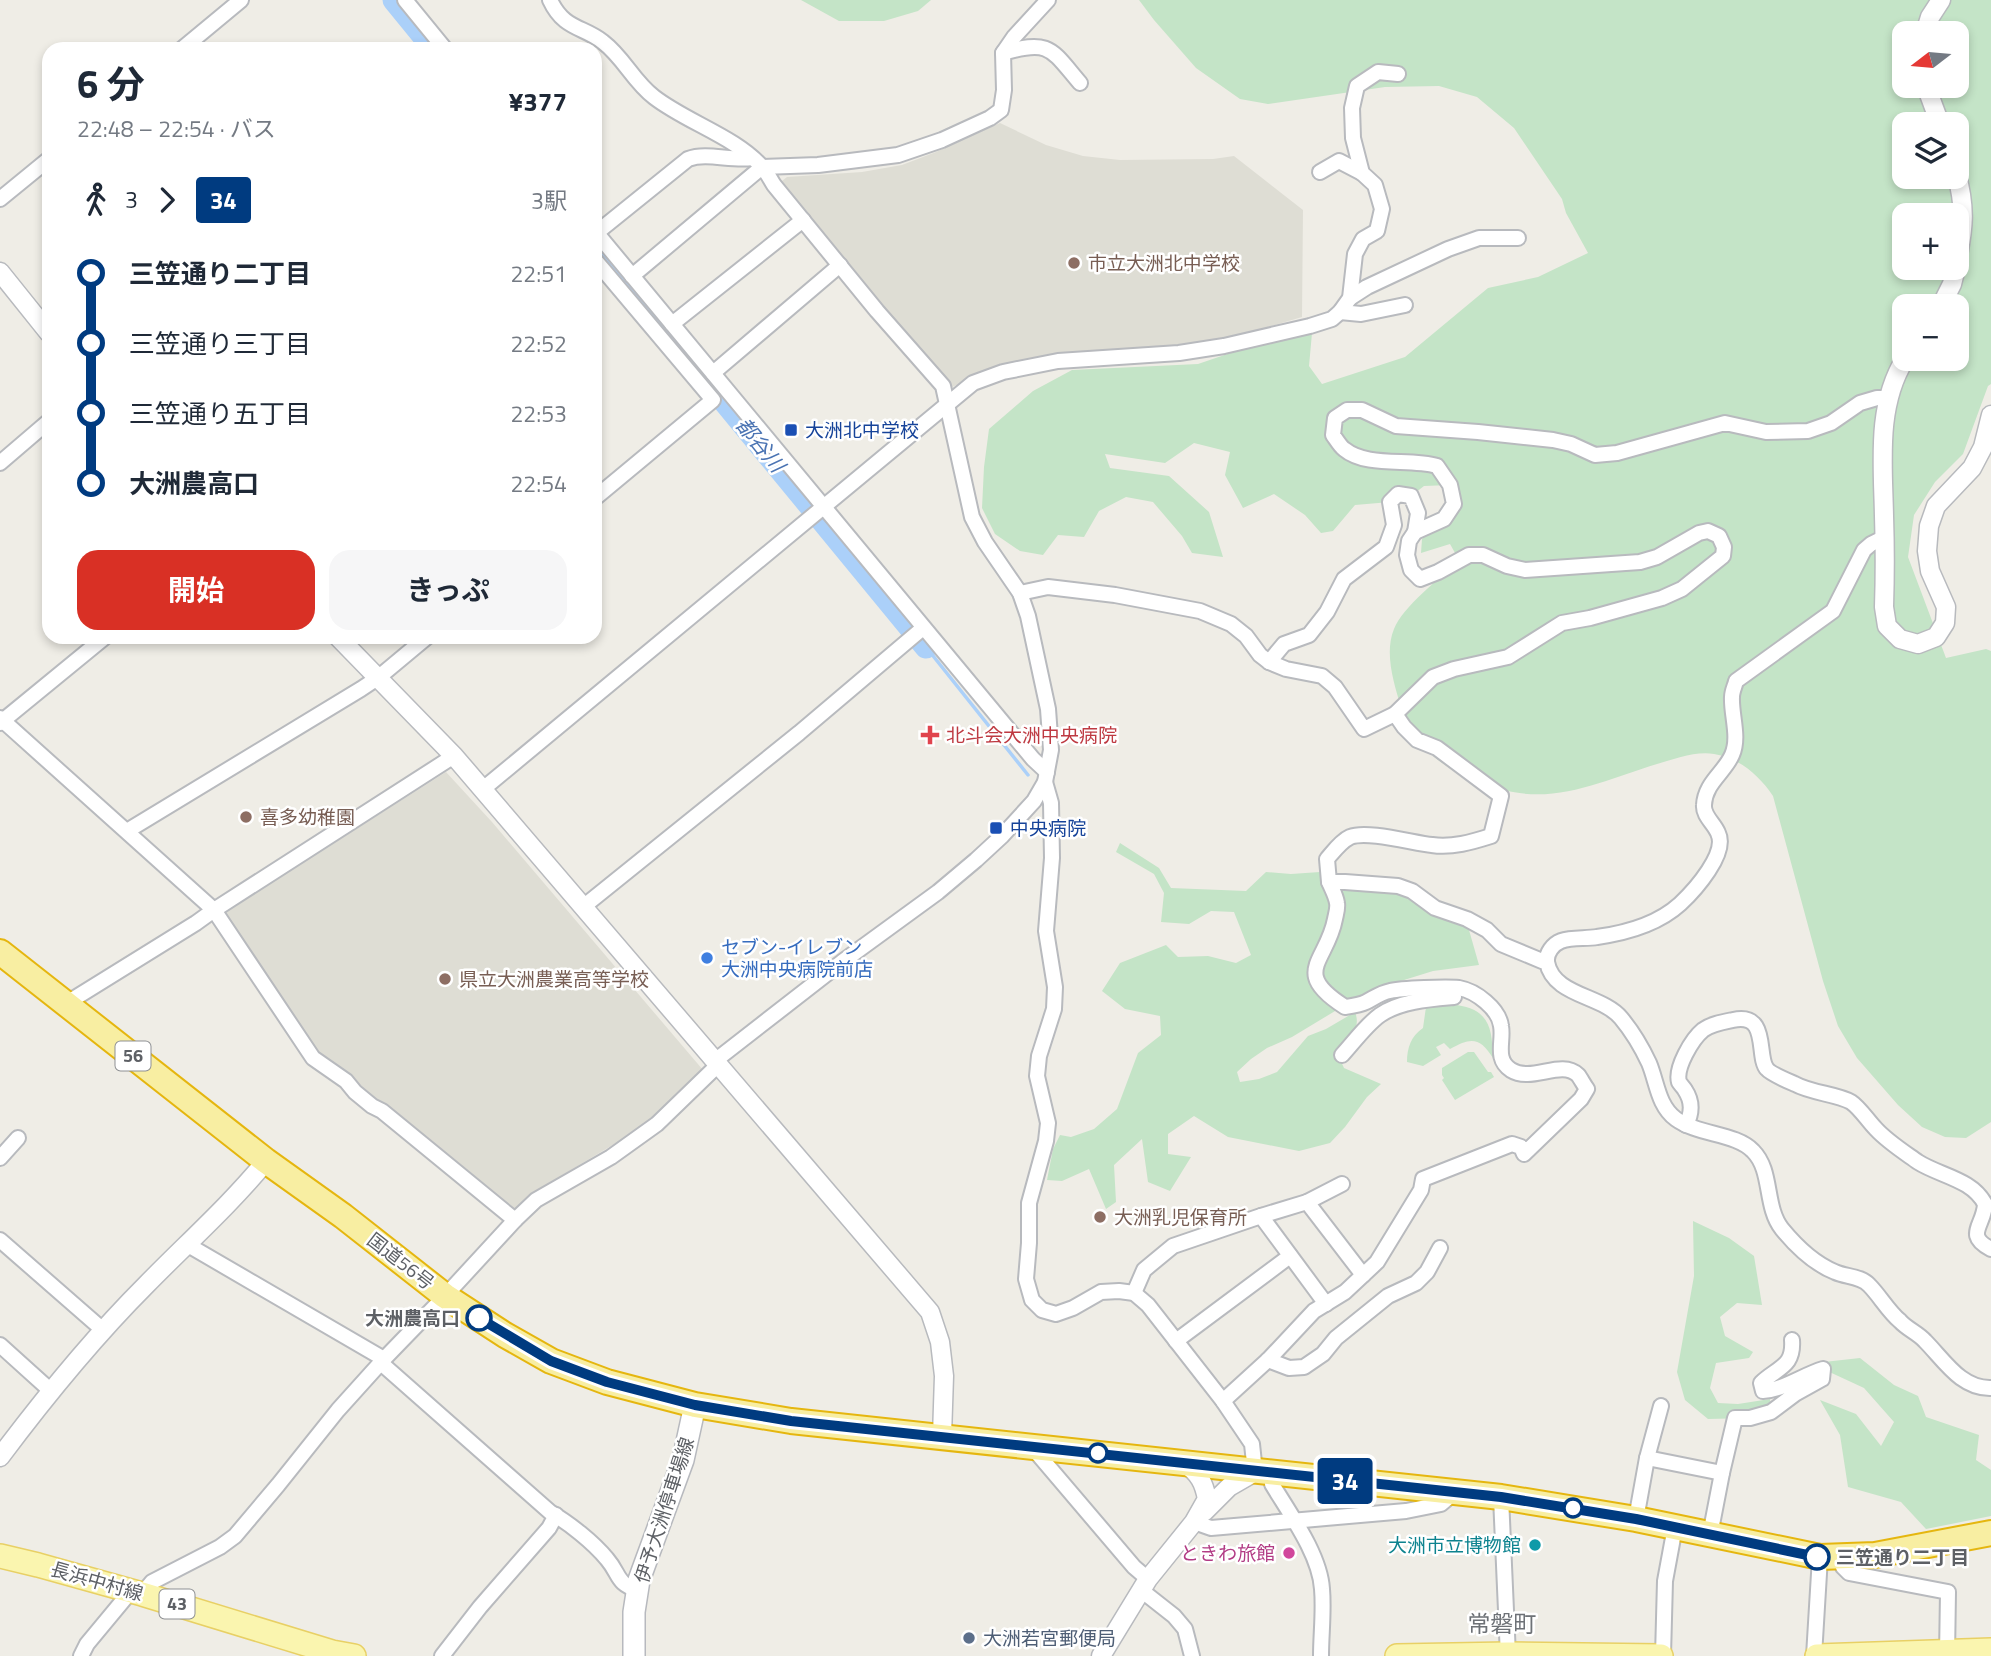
<!DOCTYPE html>
<html lang="ja">
<head>
<meta charset="utf-8">
<style>
	body { margin:0; font-family:"Titillium Web","Noto Sans JP",sans-serif; background:#f6f6f7; color:#1f2937; height:100vh; display:flex; flex-direction:column; font-size:26px; white-space:nowrap }
	* { box-sizing:border-box; margin:0 }
	p { font-size:23px; color:#747a83 }
	.icon { flex:none; width:38px; height:38px; fill:none; stroke:currentColor; stroke-width:2; stroke-linecap:round; stroke-linejoin:round }
	.map { position:relative; flex:1; overflow:hidden }
	.side { position:absolute; left:42px; top:42px; width:560px; height:602px; display:flex; flex-direction:column; background:#fff; border-radius:21px; box-shadow:0 4px 10px #0003 }
	.side>* { flex:none }
	.badge { padding:0 14px; border-radius:5px; font-size:24px; line-height:46px }
	.needle { width:46px; rotate:254deg }
	.buttons { position:absolute; left:1892px; top:21px; display:grid; gap:14px }
	.buttons a { display:grid; place-items:center; width:77px; height:77px; border-radius:14px; background:#fff; box-shadow:0 4px 10px #0003; font-size:35px }
	.map>.badge { position:absolute; translate:-50% -50%; box-shadow:0 0 0 4px #fff }
	.legs { display:flex; align-items:center; gap:10px; height:77px; padding:0 35px; font-size:23px }
	.legs p { margin-inline-start:auto }
	.head { display:flex; align-items:center; justify-content:space-between; height:119px; padding:0 35px }
	h1 { font-size:38px; font-weight:700; line-height:52px }
	.button { display:flex; gap:14px; margin-top:auto; padding:14px 35px }
	.button a { flex:1; height:80px; border-radius:21px; background:#d93025; color:#fff; font-size:28px; font-weight:700; line-height:80px; text-align:center }
	.button a+a { background:#f6f6f7; color:#1f2937 }
	ul { padding:0 35px; list-style:none }
	li { display:flex; align-items:center; gap:24px; height:70px; font-size:26px }
	li i { display:grid; place-items:center; width:10px; height:100%; margin:0 9px; background:currentColor }
	li i::after { content:''; width:18px; height:18px; margin:-9px; border:5px solid; border-radius:50%; background:#fff }
	li p { margin-inline-start:auto }
	li:first-child i { background:linear-gradient(#0000 50%,currentColor 0) }
	li:last-child i { background:linear-gradient(currentColor 50%,#0000 0) }
	.map>svg:first-child { display:block }
	.education { fill:#deddd4 }
	.green { fill:#c4e4c7; fill-rule:evenodd }
	.lines { fill:none; stroke-linecap:round; stroke-linejoin:round }
	.stream { stroke:#abd0f9; stroke-width:3.5 }
	.river { stroke:#abd0f9; stroke-width:23 }
	.minor-casing { stroke:#b8babe; stroke-width:18 }
	.tertiary-casing { stroke:#b8babe; stroke-width:21 }
	.secondary-casing { stroke:#b7b9be; stroke-width:24 }
	.primary-casing { stroke:#e8d065; stroke-width:26 }
	.trunk-casing { stroke:#e5b60f; stroke-width:28 }
	.minor { stroke:#fff; stroke-width:14 }
	.tertiary { stroke:#fff; stroke-width:18 }
	.secondary { stroke:#fff; stroke-width:21 }
	.primary { stroke:#faf5af; stroke-width:23 }
	.trunk { stroke:#f8eea2; stroke-width:24 }
	.line-1-casing { stroke:#fff; stroke-width:16 }
	.line-1 { stroke:#003b80; stroke-width:10 }
	.education-dot { fill:#8d6e63; stroke:#fff; stroke-width:2.5 }
	.transit-dot { fill:#1a4fb4; stroke:#fff; stroke-width:2.5 }
	.health-dot { fill:#e0444e; stroke:#fff; stroke-width:2.5 }
	.shop-dot { fill:#3f7fe0; stroke:#fff; stroke-width:2.5 }
	.stop-1-dot { fill:#fff; stroke:#003b80; stroke-width:3.5 }
	.culture-dot { fill:#0f9aa8; stroke:#fff; stroke-width:2.5 }
	.hotel-dot { fill:#d1479c; stroke:#fff; stroke-width:2.5 }
	.service-dot { fill:#5c6f8a; stroke:#fff; stroke-width:2.5 }
	.labels { text-anchor:middle; stroke-width:5; stroke-linejoin:round; paint-order:stroke }
	.shield { fill:#fff; stroke:#8e9093; stroke-width:2 }
	.shield-label { font-size:18px; font-weight:bold; fill:#5d6065 }
	.education-label { font-size:19px; fill:#785e54; stroke:#fff; text-anchor:start }
	.transit-label { font-size:19px; fill:#164399; stroke:#fff; text-anchor:start }
	.health-label { font-size:19px; fill:#be3a42; stroke:#fff; text-anchor:start }
	.shop-label { font-size:19px; fill:#366cbe; stroke:#fff; text-anchor:start }
	.street-label { font-size:19px; fill:#5d6065; stroke:#fff }
	.stop-label { font-size:19px; font-weight:bold; fill:#5d6065; stroke:#fff; text-anchor:end }
	.culture-label { font-size:19px; fill:#0d838f; stroke:#fff; text-anchor:end }
	.hotel-label { font-size:19px; fill:#b23c85; stroke:#fff; text-anchor:end }
	.service-label { font-size:19px; fill:#4e5e75; stroke:#fff; text-anchor:start }
	.water-label { font-size:21px; font-style:italic; fill:#4b74b3; stroke:#fff }
	.quarter-label { font-size:23px; fill:#6e7277; stroke:#fff }
</style>
</head>
<body>
<div class="map">
<svg width="1991" height="1656" viewBox="0 0 1991 1656">
	<rect width="100%" height="100%" fill="#efede6"/>
	<g class="education">
		<polygon points="1000,123 1046,145 1083,156 1120,160 1213,159 1234,156 1303,210 1302,317 1224,340 987,371 950,388 889,315 782,181 787,177 862,172 902,165 936,152"/>
		<polygon points="446,772 492,822 703,1070 703,1074 636,1131 539,1189 511,1212 305,1045 223,913"/>
	</g>
	<g class="green">
		<polygon points="801,0 931,0 918,11 884,21 839,21"/>
		<path d="M1139,0H1991V384L1988,386L1963,454L1935,482L1914,515L1908,557L1946,658L1986,649L1991,651V1122L1966,1138L1945,1137L1922,1127L1898,1105L1857,1058L1838,1026L1823,981L1773,796C1759,775 1739,758 1714,754C1695,751 1675,759 1657,764C1610,778 1563,802 1513,792C1498,790 1483,782 1468,777C1438,766 1410,738 1401,707C1394,684 1384,653 1394,629C1403,606 1440,579 1459,560L1450,544L1421,553L1422,539L1444,519L1450,485L1424,486L1411,496L1390,502L1355,505L1333,531L1321,533L1305,515L1274,494L1243,508L1225,475L1230,452L1194,443L1165,463L1105,454L1110,468L1169,476L1209,512L1223,557L1192,553L1182,536L1153,502L1126,497L1099,511L1084,537L1058,535L1043,555L1020,551L995,534L982,508L984,467L989,429L1033,391L1072,370L1198,364L1254,345L1312,333L1309,366L1322,384L1405,357L1488,288L1538,277L1588,253L1566,213L1562,199L1514,128L1477,97L1439,86L1385,87L1268,104L1240,99L1196,68L1154,20ZM1904,33H1956V86H1904ZM1904,124H1956V177H1904ZM1904,215H1956V268H1904ZM1904,306H1956V359H1904Z"/>
		<path d="M1120,843L1159,868L1171,888L1246,891L1266,872L1291,874L1320,872L1326,885L1369,888L1409,895L1467,923L1479,965L1433,971L1372,990L1361,999L1345,1005L1292,1037L1267,1048L1251,1059L1237,1072L1240,1082L1259,1079L1277,1072L1308,1036L1326,1029L1355,1012C1362,1030 1348,1039 1336,1051L1344,1068L1381,1084L1367,1097L1345,1127L1330,1143L1299,1151L1228,1137L1194,1116L1168,1134V1154L1191,1157L1170,1191L1148,1182L1142,1139L1114,1165L1116,1202L1106,1209L1089,1169L1062,1181L1047,1180L1053,1149L1060,1135L1071,1137L1094,1129L1117,1109L1138,1053L1161,1035L1160,1016L1125,1009L1102,991L1120,963L1166,945L1178,957L1208,956L1236,963L1251,955L1234,912L1211,911L1189,924L1161,922L1164,893L1154,874L1116,852Z"/>
		<path d="M1457,1005C1490,1010 1492,1029 1493,1058C1480,1037 1471,1037 1450,1049L1444,1043L1436,1047L1441,1055L1423,1066L1407,1062C1407,1048 1411,1036 1423,1028L1426,1007Z"/>
		<polygon points="1468,1052 1474,1052 1488,1072 1491,1072 1494,1077 1455,1100 1442,1080 1444,1078 1442,1075 1442,1068"/>
		<polygon points="1693,1221 1729,1238 1754,1256 1762,1305 1737,1303 1720,1317 1725,1336 1753,1352 1749,1358 1716,1363 1710,1388 1718,1403 1738,1404 1770,1399 1771,1412 1750,1418 1708,1419 1685,1400 1677,1372 1694,1276"/>
		<polygon points="1860,1358 1894,1385 1918,1396 1926,1417 1979,1435 1976,1460 1991,1470 1991,1516 1926,1529 1901,1502 1848,1487 1840,1435 1820,1400 1856,1414 1881,1446 1894,1422 1864,1388 1823,1369 1824,1362"/>
	</g>
	<g class="lines">
		<polyline class="stream" points="926,647 1028,775"/>
		<g class="river">
			<polyline points="394,0 434,49"/>
			<polyline points="595,244 926,647"/>
		</g>
		<defs>
			<g id="minor">
				<polyline points="405,0 445,49"/>
				<path d="M550,0C564,30 583,26 603,42C624,58 633,81 654,97C686,122 736,137 762,167C767,172 770,179 774,185L877,311L943,386L972,517L985,542L1020,593L1028,616L1048,709L1051,750L1045,782L1034,801L1002,836L976,860L938,892L842,962L716,1060"/>
				<polyline points="182,49 241,0"/>
				<path d="M1003,53C1050,39 1051,49 1080,83"/>
				<polyline points="1320,172 1339,161 1362,173"/>
				<polyline points="0,199 49,159"/>
				<polyline points="595,231 1033,759 1047,772"/>
				<path d="M595,234L688,159C707,152 730,161 752,158"/>
				<polyline points="595,260 713,400 595,498"/>
				<polyline points="632,276 762,167 818,165 898,155 942,140 990,118 1001,110 1004,90 1003,53 1014,37 1048,0"/>
				<polyline points="1350,298 1367,287 1448,249 1479,238 1518,238"/>
				<polyline points="1340,312 1361,314 1405,305"/>
				<polyline points="672,324 803,220"/>
				<polyline points="713,373 840,265"/>
				<polyline points="0,463 49,421"/>
				<path d="M1885,537L1871,544L1864,550L1833,611L1736,681C1735,686 1732,691 1732,697C1731,715 1740,737 1732,755C1724,773 1705,783 1704,805C1703,816 1714,823 1718,833C1728,853 1695,890 1680,904C1658,924 1626,933 1597,937C1586,939 1572,937 1561,941C1553,944 1546,953 1547,962C1553,996 1602,995 1621,1018C1631,1030 1642,1048 1649,1063C1657,1082 1658,1106 1676,1119C1698,1135 1736,1133 1753,1151C1773,1171 1764,1206 1782,1229C1796,1246 1815,1264 1835,1272C1846,1277 1861,1276 1869,1285C1880,1296 1888,1311 1900,1321C1907,1329 1918,1333 1925,1341C1944,1360 1961,1389 1991,1388"/>
				<path d="M1020,593L1048,587L1115,595L1200,611L1231,624L1246,636L1260,655L1269,662L1286,669L1322,676L1335,687L1364,729L1395,714L1433,677L1454,669L1508,657L1562,623L1590,618L1662,598L1682,589L1723,556L1724,547L1719,536L1708,531L1699,533L1657,557L1640,562L1525,570L1507,566L1483,555H1469L1438,572L1420,579L1411,570L1407,555L1409,541L1415,532L1444,519L1454,504L1450,485L1437,466C1409,458 1367,468 1344,449C1340,446 1336,439 1333,435L1335,418L1347,410H1362L1396,426L1478,432L1553,440L1571,444L1595,455L1617,453L1725,423L1766,432L1808,431L1831,423L1860,403L1877,398H1889"/>
				<polyline points="1269,662 1284,644 1309,635 1327,612 1344,579 1386,547 1394,525 1390,502 1398,494 1411,496 1418,513 1415,532"/>
				<path d="M1395,714L1404,727L1417,740L1437,748L1501,796L1491,836C1472,842 1452,848 1432,845C1413,843 1367,830 1350,837C1341,841 1333,852 1327,859L1329,882H1345L1398,886L1412,891L1435,908L1467,919L1487,930L1501,944L1542,961H1547"/>
				<polyline points="0,718 214,910 313,1058 346,1081 355,1092 372,1106 382,1111 515,1220"/>
				<polyline points="0,723 105,637"/>
				<polyline points="1045,782 1051,803 1052,858 1046,931 1055,987 1054,1009 1039,1056 1037,1076 1048,1123 1046,1141 1029,1203 1029,1243 1026,1279 1032,1300 1042,1310 1056,1314 1073,1308 1101,1292 1119,1291 1134,1293 1148,1305 1223,1401 1252,1444 1255,1472"/>
				<polyline points="483,789 973,383 1003,372 1058,361 1179,353 1224,346 1310,326 1332,319 1340,312 1350,298 1355,254 1363,239 1377,231 1382,209 1375,185 1362,173 1353,138 1352,108 1357,86 1378,72 1398,74"/>
				<polyline points="127,831 361,689 379,677 427,637"/>
				<polyline points="583,907 799,733 923,628"/>
				<polyline points="67,1003 196,923 214,910 454,756"/>
				<path d="M1342,1055C1354,1042 1366,1025 1380,1015C1400,1001 1431,999 1454,997"/>
				<path d="M1686,1125C1692,1113 1693,1102 1685,1090C1684,1088 1680,1084 1679,1082C1675,1068 1692,1039 1703,1030C1711,1024 1723,1022 1733,1020C1770,1012 1756,1057 1767,1069C1771,1074 1788,1081 1795,1084C1811,1093 1837,1094 1851,1102C1860,1108 1868,1121 1876,1129C1888,1142 1904,1152 1918,1162C1940,1176 1972,1179 1985,1204C1984,1226 1964,1235 1991,1249"/>
				<polyline points="0,1158 18,1138"/>
				<polyline points="1307,1202 1363,1275"/>
				<polyline points="1261,1216 1307,1202 1342,1184"/>
				<polyline points="0,1240 103,1330"/>
				<polyline points="188,1245 384,1359"/>
				<polyline points="1134,1293 1144,1270 1173,1246 1261,1216 1326,1304"/>
				<polyline points="1176,1341 1290,1256"/>
				<polyline points="0,1345 51,1391"/>
				<polyline points="1268,1360 1289,1368 1304,1367 1323,1354 1336,1338 1388,1296 1416,1283 1427,1272 1440,1248"/>
				<path d="M381,1363L550,1512C569,1523 593,1542 607,1559C620,1574 616,1584 638,1590"/>
				<path d="M1223,1401L1268,1360L1314,1311L1345,1292L1377,1262L1421,1190L1423,1179L1512,1144L1521,1147L1524,1154L1581,1099L1587,1089C1584,1085 1581,1079 1578,1075C1561,1059 1532,1083 1511,1070C1494,1059 1504,1041 1501,1026C1499,1009 1476,991 1459,988C1447,987 1402,988 1390,991C1380,993 1374,998 1366,1002C1360,1005 1352,1006 1345,1007C1290,972 1327,962 1335,919C1336,914 1338,908 1337,903C1336,896 1332,889 1329,882"/>
				<polyline points="1031,1446 1134,1567 1148,1579"/>
				<polyline points="1647,1458 1722,1473"/>
				<path d="M1272,1474V1484C1290,1514 1320,1555 1322,1589C1324,1611 1321,1634 1321,1656"/>
				<polyline points="1501,1497 1508,1656"/>
				<polyline points="1636,1519 1647,1458 1661,1406"/>
				<polyline points="1194,1522 1211,1528 1406,1511 1441,1504 1454,1493"/>
				<path d="M1710,1535L1722,1473L1735,1418H1750L1771,1412L1795,1394L1822,1379L1823,1369C1803,1375 1783,1390 1763,1391L1761,1383C1778,1367 1794,1367 1792,1340"/>
				<polyline points="1840,1557 1843,1567 1849,1573 1948,1592 1947,1656"/>
				<polyline points="1141,1590 1174,1616 1185,1629 1192,1656"/>
				<polyline points="142,1594 152,1582 220,1547 235,1536 278,1485 338,1410 384,1359 445,1296 515,1220 536,1200 611,1157 657,1124 719,1064"/>
				<polyline points="81,1656 87,1644 131,1591"/>
				<polyline points="442,1656 480,1607 549,1528 556,1515"/>
				<polyline points="1663,1656 1665,1581 1675,1527"/>
				<polyline points="1814,1656 1820,1557"/>
			</g>
			<g id="tertiary">
				<polyline points="1925,33 1930,17 1941,0"/>
				<polyline points="1926,86 1940,124"/>
				<path d="M1956,172C1966,208 1964,228 1956,265"/>
				<polyline points="0,272 49,333"/>
				<polyline points="1941,306 1952,284 1956,268"/>
				<path d="M1905,359C1876,406 1883,463 1884,516C1885,546 1885,577 1884,607L1887,626L1900,639L1918,644L1936,637L1945,623L1946,607L1930,571L1927,551L1929,526L1936,506L1972,468L1983,447L1991,415"/>
				<polyline points="338,637 454,756 930,1312 940,1342 944,1376 942,1436"/>
				<path d="M0,1457C45,1397 93,1338 146,1285C186,1244 229,1206 266,1161"/>
				<polyline points="1204,1512 1229,1487 1255,1472"/>
				<path d="M1101,1656L1148,1579L1194,1522L1207,1499C1204,1483 1199,1473 1185,1464"/>
			</g>
			<polyline id="secondary" points="634,1656 634,1612 639,1580 683,1460 695,1405"/>
			<g id="primary">
				<polyline points="0,1556 38,1565 142,1594 332,1652 354,1656"/>
				<polyline points="1397,1656 1508,1654 1661,1656"/>
				<polyline points="1817,1656 1991,1650"/>
			</g>
			<polyline id="trunk" points="0,952 266,1161 343,1216 445,1296 505,1335 551,1361 607,1382 695,1405 791,1421 1501,1497 1636,1519 1820,1557 1875,1555 1991,1533"/>
		</defs>
		<use href="#minor" class="minor-casing"/>
		<use href="#tertiary" class="tertiary-casing"/>
		<use href="#secondary" class="secondary-casing"/>
		<use href="#primary" class="primary-casing"/>
		<use href="#trunk" class="trunk-casing"/>
		<use href="#minor" class="minor"/>
		<use href="#tertiary" class="tertiary"/>
		<use href="#secondary" class="secondary"/>
		<use href="#primary" class="primary"/>
		<use href="#trunk" class="trunk"/>
	</g>
	<g class="lines">
		<defs>
			<polyline id="line-1" points="479,1318 551,1361 607,1382 695,1405 791,1421 1501,1497 1636,1519 1817,1557"/>
		</defs>
		<use href="#line-1" class="line-1-casing"/>
		<use href="#line-1" class="line-1"/>
	</g>
	<g class="education-dot">
		<circle cx="1074" cy="263" r="7"/>
		<circle cx="246" cy="817" r="7"/>
		<circle cx="445" cy="979" r="7"/>
		<circle cx="1100" cy="1217" r="7"/>
	</g>
	<g class="transit-dot">
		<rect x="784" y="423" width="14" height="14" rx="3.5"/>
		<rect x="989" y="821" width="14" height="14" rx="3.5"/>
	</g>
	<path class="health-dot" d="M926.5 724.5h7v7h7v7h-7v7h-7v-7h-7v-7h7z"/>
	<circle class="shop-dot" cx="707" cy="958" r="7"/>
	<g class="stop-1-dot">
		<circle cx="479" cy="1318" r="12"/>
		<circle cx="1098" cy="1453" r="9"/>
		<circle cx="1573" cy="1508" r="9"/>
		<circle cx="1817" cy="1557" r="12"/>
	</g>
	<circle class="culture-dot" cx="1535" cy="1545" r="7"/>
	<circle class="hotel-dot" cx="1289" cy="1553" r="7"/>
	<circle class="service-dot" cx="969" cy="1638" r="7"/>
	<g class="labels">
		<g class="shield">
			<rect x="115.5" y="1041.5" width="35" height="29" rx="5"/>
			<rect x="159.5" y="1589.5" width="35" height="29" rx="5"/>
		</g>
		<g class="shield-label">
			<text x="133" y="1062">56</text>
			<text x="177" y="1610">43</text>
		</g>
		<g class="education-label">
			<text x="1088" y="270">市立大洲北中学校</text>
			<text x="260" y="824">喜多幼稚園</text>
			<text x="459" y="986">県立大洲農業高等学校</text>
			<text x="1114" y="1224">大洲乳児保育所</text>
		</g>
		<g class="transit-label">
			<text x="805" y="437">大洲北中学校</text>
			<text x="1010" y="835">中央病院</text>
		</g>
		<g class="health-label">
			<text x="946" y="742">北斗会大洲中央病院</text>
		</g>
		<g class="shop-label">
			<text x="721" y="954">セブン-イレブン<tspan x="721" dy="22">大洲中央病院前店</tspan></text>
		</g>
		<g class="street-label">
			<text transform="translate(401 1261) rotate(38)" y="7">国道56号</text>
			<text transform="translate(664 1510) rotate(-72)" y="7">伊予大洲停車場線</text>
			<text transform="translate(97 1581) rotate(16)" y="7">長浜中村線</text>
		</g>
		<g class="stop-label">
			<text x="460" y="1325">大洲農高口</text>
			<text x="1836" y="1564" text-anchor="start">三笠通り二丁目</text>
		</g>
		<g class="culture-label">
			<text x="1521" y="1552">大洲市立博物館</text>
		</g>
		<g class="hotel-label">
			<text x="1275" y="1560">ときわ旅館</text>
		</g>
		<g class="service-label">
			<text x="983" y="1645">大洲若宮郵便局</text>
		</g>
		<g class="water-label">
			<text transform="translate(760 445) rotate(51)" y="7">都谷川</text>
		</g>
		<g class="quarter-label">
			<text x="1502" y="1632">常磐町</text>
		</g>
	</g>
</svg>
<div class="buttons">
<a><svg class="needle" viewBox="-14 -14 28 28"><path d="M0-13l5 13h-10z" fill="#e53935"/><path d="M0 13l5-13h-10z" fill="#747a83"/></svg></a>
<a><svg class="icon" aria-label="layers" viewBox="0 0 24 24"><path d="M12 4l9 5-9 5-9-5zM3 14l9 5 9-5"/></svg></a>
<a>+</a>
<a>−</a>
</div>
<b class="badge" style="left:1345px;top:1481px;background:#003b80;color:#fff">34</b>
<section class="side">
<div class="head"><div><h1>6 分</h1><p>22:48 – 22:54 · バス</p></div><b>¥377</b></div>
<div class="legs"><svg class="icon" aria-label="walk" viewBox="0 0 24 24"><circle cx="13" cy="4" r="2"/><path d="M13 8l-2 6 4 7M11 14l-3 7M7 12l3-4h3l4 4"/></svg>3<svg class="icon" aria-label="forward" viewBox="0 0 24 24"><path d="M9 5l7 7-7 7"/></svg><b class="badge" style="background:#003b80;color:#fff">34</b><p>3駅</p></div>
<ul>
<li><i style="color:#003b80"></i><b>三笠通り二丁目</b><p>22:51</p></li>
<li><i style="color:#003b80"></i><span>三笠通り三丁目</span><p>22:52</p></li>
<li><i style="color:#003b80"></i><span>三笠通り五丁目</span><p>22:53</p></li>
<li><i style="color:#003b80"></i><b>大洲農高口</b><p>22:54</p></li>
</ul>
<div class="button"><a>開始</a><a>きっぷ</a></div>
</section>
</div>
</body>
</html>
